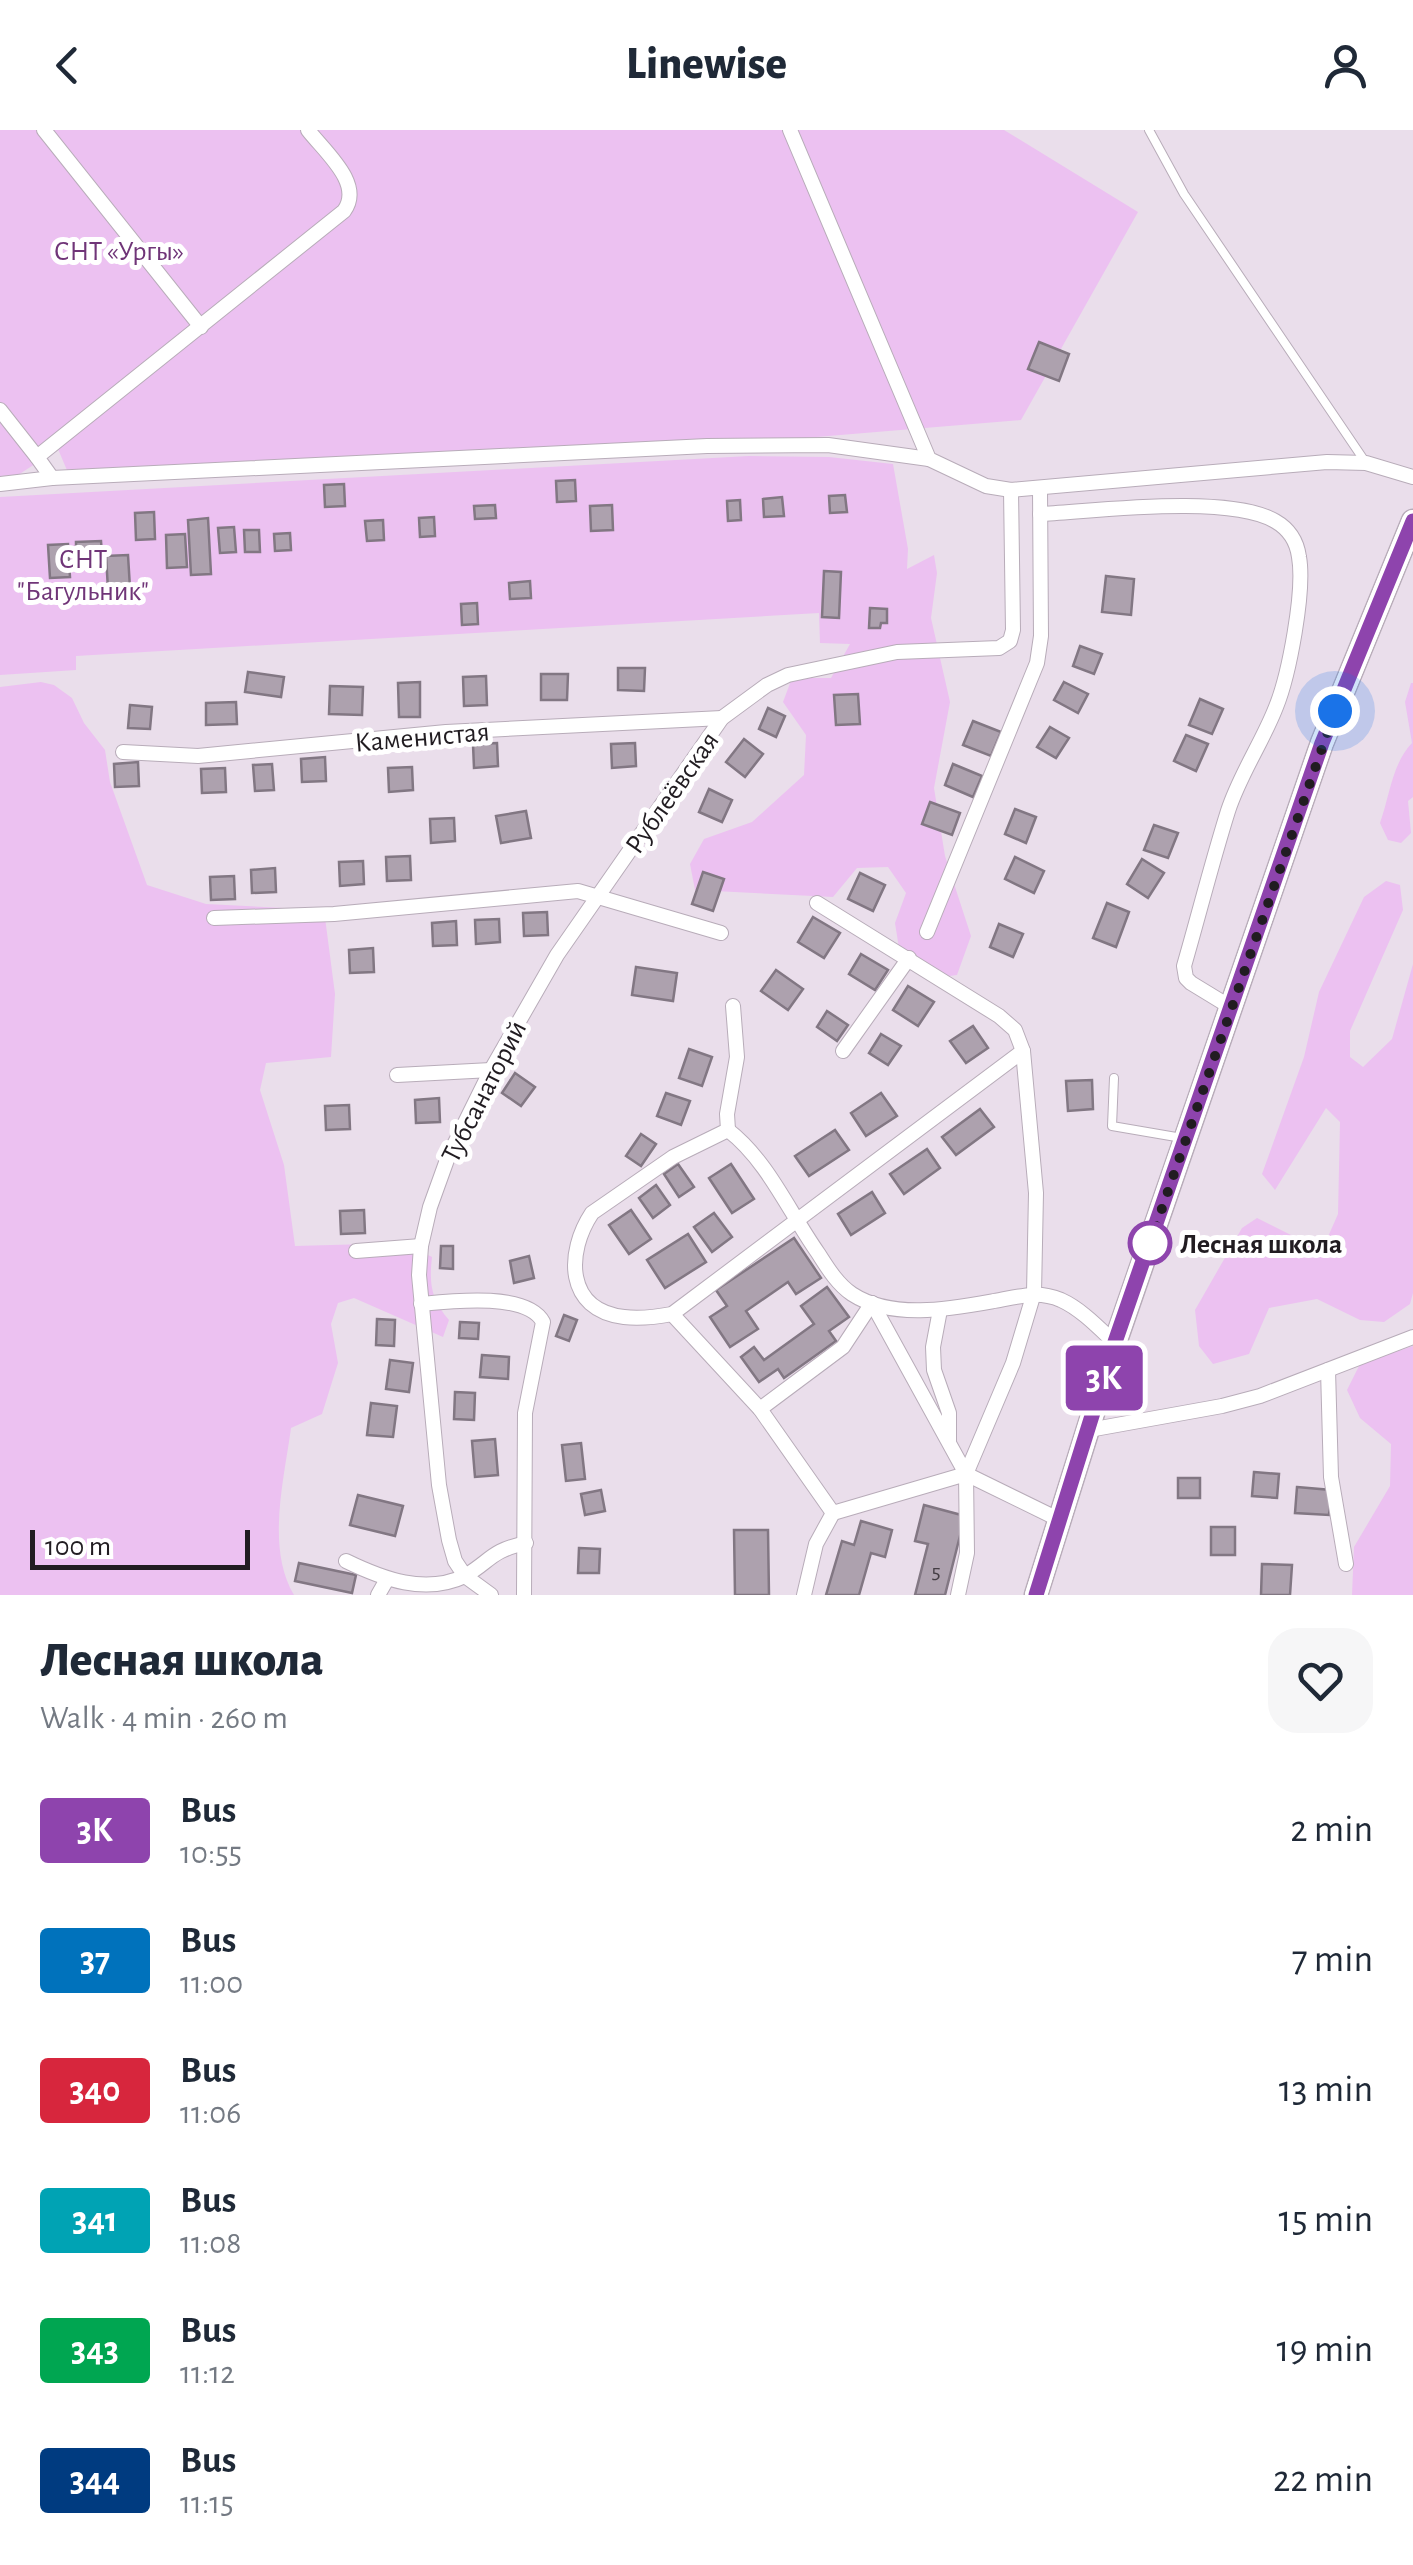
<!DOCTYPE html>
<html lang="en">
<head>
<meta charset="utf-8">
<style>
	body { margin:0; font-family:"Alegreya Sans",sans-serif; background:#f6f6f7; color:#1f2937; height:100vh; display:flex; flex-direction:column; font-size:38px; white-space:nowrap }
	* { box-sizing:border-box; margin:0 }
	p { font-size:32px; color:#747a83 }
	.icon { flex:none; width:55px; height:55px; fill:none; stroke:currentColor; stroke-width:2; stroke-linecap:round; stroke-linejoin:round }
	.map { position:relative; height:1465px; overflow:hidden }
	.details { display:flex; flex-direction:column; background:#fff; flex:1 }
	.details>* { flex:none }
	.badge { padding:0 20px; border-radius:8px; font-size:35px; line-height:65px }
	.scale { position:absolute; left:30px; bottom:25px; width:220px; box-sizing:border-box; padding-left:10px; border:5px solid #211c21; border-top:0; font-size:28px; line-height:35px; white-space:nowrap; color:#211c21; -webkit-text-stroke:8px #fff; paint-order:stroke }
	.you { position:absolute; width:50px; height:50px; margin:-25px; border:8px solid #fff; border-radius:50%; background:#1a73e8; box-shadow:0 0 0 15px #1a73e833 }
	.map>.badge { position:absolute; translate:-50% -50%; box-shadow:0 0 0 5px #fff }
	.round { display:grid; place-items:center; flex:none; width:105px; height:105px; border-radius:30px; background:#f6f6f7 }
	.head { display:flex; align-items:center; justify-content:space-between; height:170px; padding:0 40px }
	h1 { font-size:48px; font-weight:800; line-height:75px }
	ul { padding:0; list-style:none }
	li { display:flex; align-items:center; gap:30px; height:130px; padding:0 40px }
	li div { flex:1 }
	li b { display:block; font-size:38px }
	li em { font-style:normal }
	li .badge { min-width:110px; font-weight:700; text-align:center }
	header { display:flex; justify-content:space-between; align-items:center; height:130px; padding:0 40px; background:#fff; font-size:45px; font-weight:800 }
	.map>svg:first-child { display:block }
	.green { fill:#ecc1f1 }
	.building { fill:#ada1ae; stroke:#827783; stroke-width:2.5 }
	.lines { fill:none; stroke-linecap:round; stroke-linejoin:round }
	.lane-casing { stroke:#b8acb9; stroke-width:10 }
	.street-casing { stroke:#b8acb9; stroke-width:16 }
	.primary-casing { stroke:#b8acb9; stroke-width:25 }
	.lane { stroke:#fff; stroke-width:8 }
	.street { stroke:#fff; stroke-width:14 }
	.primary { stroke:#fff; stroke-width:22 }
	.line-casing { stroke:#fff; stroke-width:22 }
	.line { stroke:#8e44ad; stroke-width:15 }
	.walk { stroke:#211c21; stroke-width:10; stroke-dasharray:0 18 }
	.stop-dot { fill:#fff; stroke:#8e44ad; stroke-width:5 }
	.labels { text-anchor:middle; stroke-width:10; stroke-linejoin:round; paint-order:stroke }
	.number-label { font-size:22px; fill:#443d44 }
	.park-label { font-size:28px; fill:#703578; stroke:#fff }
	.street-label { font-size:28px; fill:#211c21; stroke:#fff }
	.stop-label { font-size:28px; font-weight:bold; fill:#211c21; stroke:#fff; text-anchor:start }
</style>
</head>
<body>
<header><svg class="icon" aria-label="back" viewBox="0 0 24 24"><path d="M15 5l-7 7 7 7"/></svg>Linewise<svg class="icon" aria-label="person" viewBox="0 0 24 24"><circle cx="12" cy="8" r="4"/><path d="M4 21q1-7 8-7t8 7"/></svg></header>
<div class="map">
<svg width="1413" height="1465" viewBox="0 0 1413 1465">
	<rect width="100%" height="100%" fill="#eadeeb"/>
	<g class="green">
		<polygon points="0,0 1004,0 1138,82 1021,290 707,316 69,345 58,319 18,345 0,346"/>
		<polygon points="749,326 829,327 893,334 908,419 907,439 934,425 937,443 931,488 950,572 934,658 945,726 971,806 957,845 934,848 901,831 895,793 906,763 888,737 857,738 833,767 695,760 690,734 704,709 752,692 804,645 806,605 783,572 792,548 831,548 850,514 820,513 819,483 76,526 76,540 0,545 0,367"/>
		<path d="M41,552L54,555L72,568L84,593L105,620L110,652L147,755L206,774L324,780L335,864L331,927L266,933L260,960L284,1035L295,1116L404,1113L432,1127C429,1154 431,1169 449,1190L443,1207L354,1168L338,1173L331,1194L338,1233L322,1284L291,1298C284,1350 266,1418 294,1465H0V557Z"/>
		<path d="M1411,553H1413V667L1408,671L1411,703L1401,713L1388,710L1380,693C1390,665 1392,634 1412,613L1405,572Z"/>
		<polygon points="1386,751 1400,755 1403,780 1350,901 1350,927 1363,937 1392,909 1413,834 1413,1163 1410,1174 1384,1192 1360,1190 1317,1169 1269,1178 1249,1224 1213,1234 1199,1216 1195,1180 1242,1098 1257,1088 1291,1105 1327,1109 1338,1084 1340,992 1326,978 1275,1060 1262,1044 1304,927 1319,862 1364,767"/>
		<polygon points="1413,1216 1413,1465 1352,1465 1354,1417 1390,1356 1391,1314 1360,1288 1347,1260 1360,1234"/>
	</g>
	<g class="building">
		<polygon points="1039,212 1069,224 1059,251 1028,239"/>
		<polygon points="575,350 576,371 557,372 556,351"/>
		<polygon points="344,354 345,376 325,377 324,355"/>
		<polygon points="845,365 847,382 830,383 829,366"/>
		<polygon points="782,367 784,386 764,387 763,369"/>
		<polygon points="740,370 741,390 728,391 727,371"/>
		<polygon points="495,375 496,388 475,389 474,376"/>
		<polygon points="612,375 613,400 591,401 590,376"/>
		<polygon points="154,382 155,409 136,410 135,383"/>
		<polygon points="434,387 435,406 420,407 419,388"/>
		<polygon points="208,388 211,444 191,445 188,390"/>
		<polygon points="383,390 384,410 367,411 365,391"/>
		<polygon points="234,397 236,422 220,423 218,398"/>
		<polygon points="244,400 259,400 260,422 245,422"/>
		<polygon points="290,403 291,420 275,421 274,404"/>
		<polygon points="185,404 187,437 167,438 166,405"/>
		<polygon points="101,411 102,424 76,426 76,412"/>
		<polygon points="68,414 70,447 50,448 48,415"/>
		<polygon points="128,425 130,458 108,459 106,426"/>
		<polygon points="824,441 841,442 839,488 822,487"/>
		<polygon points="1106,446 1134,449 1131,485 1102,482"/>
		<polygon points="530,451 531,468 510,469 509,453"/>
		<polygon points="477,473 478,494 462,495 461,474"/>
		<polygon points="870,478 887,479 887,493 881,493 880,498 869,498"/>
		<polygon points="1080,516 1102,524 1094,544 1073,536"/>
		<polygon points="618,538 645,538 644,561 618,560"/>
		<polygon points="248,542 284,547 281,567 245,562"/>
		<polygon points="541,544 568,544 567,570 541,570"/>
		<polygon points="486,546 487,575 464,576 463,547"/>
		<polygon points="420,552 420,587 399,587 398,553"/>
		<polygon points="1064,552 1088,564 1078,583 1054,570"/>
		<polygon points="330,556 363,557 362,585 329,584"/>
		<polygon points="858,564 860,594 836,595 834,565"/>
		<polygon points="1200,569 1223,579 1212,604 1189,595"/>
		<polygon points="236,572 237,594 206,595 206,573"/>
		<polygon points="130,575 152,577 150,599 128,598"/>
		<polygon points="768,578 785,586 776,607 759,599"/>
		<polygon points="973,591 1001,602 991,626 963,615"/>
		<polygon points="1050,597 1069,608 1056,628 1037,617"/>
		<polygon points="1186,605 1208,614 1196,641 1174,631"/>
		<polygon points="744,609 763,624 745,647 726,632"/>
		<polygon points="497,613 498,636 474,638 473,614"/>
		<polygon points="635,613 636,636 612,638 611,614"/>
		<polygon points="325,627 326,651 302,652 301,629"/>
		<polygon points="138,632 139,656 115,657 114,634"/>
		<polygon points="272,634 274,660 255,661 253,635"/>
		<polygon points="953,634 982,646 973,667 945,655"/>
		<polygon points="412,637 413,660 389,662 388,638"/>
		<polygon points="225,638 226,662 202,663 201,639"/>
		<polygon points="709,659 732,670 722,692 699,682"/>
		<polygon points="930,672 960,683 952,705 922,694"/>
		<polygon points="1015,679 1036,687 1026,713 1005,704"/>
		<polygon points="526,681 531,708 501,713 496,686"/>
		<polygon points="454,688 455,711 431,713 430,689"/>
		<polygon points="1154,695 1178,703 1168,728 1144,720"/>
		<polygon points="410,726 411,750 387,751 386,727"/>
		<polygon points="1015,727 1044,741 1034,763 1005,749"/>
		<polygon points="1142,729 1164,743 1148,768 1127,754"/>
		<polygon points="363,731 364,754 340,756 339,732"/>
		<polygon points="275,738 276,762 252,763 251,740"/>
		<polygon points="703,742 724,749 713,781 692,774"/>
		<polygon points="860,743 885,755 873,781 848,769"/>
		<polygon points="234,746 235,769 211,770 210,747"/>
		<polygon points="1107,773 1129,782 1116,817 1093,808"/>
		<polygon points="547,782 548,805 524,806 523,783"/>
		<polygon points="813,787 840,803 824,828 798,812"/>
		<polygon points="499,789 500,812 476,814 475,790"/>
		<polygon points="456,791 457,815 433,816 432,793"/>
		<polygon points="999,794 1023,804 1013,827 990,817"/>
		<polygon points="373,818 374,842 350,843 349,820"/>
		<polygon points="861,824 888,840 875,860 849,844"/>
		<polygon points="636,837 677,843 673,871 632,865"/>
		<polygon points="776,840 803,859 788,880 761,861"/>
		<polygon points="908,856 934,872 918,896 893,880"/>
		<polygon points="827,881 848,895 837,911 817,897"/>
		<polygon points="973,896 988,918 966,933 950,911"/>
		<polygon points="881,904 901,916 888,935 869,923"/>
		<polygon points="689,919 712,927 702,956 679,948"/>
		<polygon points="515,943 535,957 521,976 502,963"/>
		<polygon points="1092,950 1093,979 1068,981 1066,951"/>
		<polygon points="666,963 690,971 681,995 657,986"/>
		<polygon points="881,963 897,986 866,1006 851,983"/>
		<polygon points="439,968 440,992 416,993 415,970"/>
		<polygon points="349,975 350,999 326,1000 325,976"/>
		<polygon points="980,979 994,997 956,1025 942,1007"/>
		<polygon points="835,1000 849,1020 809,1046 795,1026"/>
		<polygon points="641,1004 656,1014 641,1036 626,1026"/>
		<polygon points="927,1019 940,1038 904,1064 890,1044"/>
		<polygon points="678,1034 694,1057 679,1067 664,1044"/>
		<polygon points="731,1034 754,1069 732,1083 709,1048"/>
		<polygon points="656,1055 670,1075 653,1088 639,1068"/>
		<polygon points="872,1062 885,1083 851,1105 838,1084"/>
		<polygon points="364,1080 365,1103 341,1104 340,1081"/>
		<polygon points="631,1080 651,1109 629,1124 609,1095"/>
		<polygon points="714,1083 732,1107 712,1122 694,1097"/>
		<polygon points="688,1104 706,1132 665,1158 647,1130"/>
		<polygon points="794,1108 821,1148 796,1164 788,1152 746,1181 758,1199 730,1217 710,1187 727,1176 716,1160"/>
		<polygon points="441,1116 453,1116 453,1139 440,1138"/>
		<polygon points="529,1126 534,1148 514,1153 510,1131"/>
		<polygon points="827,1157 849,1187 829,1201 836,1211 784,1248 778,1239 759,1252 741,1227 754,1217 764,1230 814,1194 801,1176"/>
		<polygon points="564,1185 577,1190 569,1211 556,1206"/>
		<polygon points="377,1189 395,1190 394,1216 376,1215"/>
		<polygon points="460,1192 479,1193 478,1209 459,1208"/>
		<polygon points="482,1225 509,1227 508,1249 480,1247"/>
		<polygon points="390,1230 413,1233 409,1262 386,1259"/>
		<polygon points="455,1262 475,1263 474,1290 454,1289"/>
		<polygon points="371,1273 397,1276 393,1307 367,1305"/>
		<polygon points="495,1309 498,1345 475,1347 472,1311"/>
		<polygon points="581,1313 585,1349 566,1351 562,1315"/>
		<polygon points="1254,1342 1279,1344 1277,1368 1252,1366"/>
		<rect x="1178" y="1348" width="22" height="20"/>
		<polygon points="1297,1357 1331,1360 1329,1385 1295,1383"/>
		<polygon points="601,1360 605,1381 585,1385 581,1364"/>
		<polygon points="358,1365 403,1376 395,1406 350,1395"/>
		<polygon points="924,1375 965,1386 945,1465 915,1465 928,1414 915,1411"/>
		<polygon points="861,1391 892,1400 885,1427 871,1423 859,1465 826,1465 842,1411 854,1415"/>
		<rect x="1211" y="1397" width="24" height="28"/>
		<polygon points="734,1400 768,1400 769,1465 735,1465"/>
		<polygon points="579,1418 600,1419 599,1443 578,1443"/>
		<polygon points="299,1433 356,1445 352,1463 295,1451"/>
		<polygon points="1262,1434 1292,1435 1290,1465 1261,1465"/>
	</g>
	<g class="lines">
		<defs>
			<g id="lane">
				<polyline points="1149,0 1184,64 1366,333"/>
				<polyline points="1114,948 1112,996 1182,1008"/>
			</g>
			<g id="street">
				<polyline points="44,0 201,197"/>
				<polyline points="790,0 929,329 986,356 1011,360 1327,332 1366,333 1413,347"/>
				<polyline points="0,280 37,327"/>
				<path d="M52,348L37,327L344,81C364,54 325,22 308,0"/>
				<polyline points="0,354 52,348 707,316 828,315 929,329"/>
				<path d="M1040,384C1096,381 1229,364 1275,391C1289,399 1297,412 1299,427C1305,461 1289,545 1276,577C1262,613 1240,644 1228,681C1212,732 1199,784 1184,836L1186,848L1191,853L1232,878"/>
				<polyline points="123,622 198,626 446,602 722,588"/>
				<polyline points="817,773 999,886 1015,900 1023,921 1036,1063 1034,1163 1013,1233 966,1344 967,1423 958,1465"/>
				<polyline points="214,788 334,784 578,761 721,803"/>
				<polyline points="927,802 1037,533 1041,506 1040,359"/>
				<path d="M733,876L737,927L727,984L728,1000L673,1027L592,1083C566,1122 565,1180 624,1187C640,1189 656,1187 672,1184L1023,921"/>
				<polyline points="843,921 909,828"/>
				<polyline points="397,945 491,940"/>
				<path d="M728,1000C768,1031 789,1082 818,1123C827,1137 837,1154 852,1164C892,1190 950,1179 994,1171C1018,1167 1037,1160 1061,1170C1081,1179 1099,1198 1115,1213"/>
				<polyline points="356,1121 421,1116"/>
				<polyline points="872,1173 966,1344 1060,1390"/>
				<path d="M421,1174C451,1171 527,1162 543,1192L525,1283L524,1465"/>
				<polyline points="940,1180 933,1217 934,1240 949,1283 949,1311"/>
				<polyline points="672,1184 760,1279 833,1383 966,1344"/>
				<polyline points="1328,1240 1331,1347 1346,1434"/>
				<polyline points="760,1279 843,1217 872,1173"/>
				<polyline points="1089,1300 1222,1276 1260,1266 1413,1207"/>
				<path d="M346,1431C383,1449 425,1465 465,1446C492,1430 490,1421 526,1413"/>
				<polyline points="378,1465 386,1451"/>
				<polyline points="491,1465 465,1446 455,1431 449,1410 439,1355 419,1145 421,1116 430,1077 448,1027 491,940 557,825 722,588 767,555 788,545 897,522 999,518 1010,511 1013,500 1011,360"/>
				<polyline points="804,1465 816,1414 833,1383"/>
			</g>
			<polyline id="primary" points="1036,1465 1115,1213 1322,613 1413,391"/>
		</defs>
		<use href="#lane" class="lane-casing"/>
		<use href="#street" class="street-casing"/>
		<use href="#primary" class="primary-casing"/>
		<use href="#lane" class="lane"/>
		<use href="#street" class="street"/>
		<use href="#primary" class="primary"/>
	</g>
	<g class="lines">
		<defs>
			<polyline id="line" points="1036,1465 1115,1212 1322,613 1413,391"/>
		</defs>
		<use href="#line" class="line-casing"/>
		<use href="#line" class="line"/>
		<polyline class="walk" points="1150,1113 1335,581"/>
	</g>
	<circle class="stop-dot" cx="1150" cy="1113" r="20"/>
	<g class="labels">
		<g class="number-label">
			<text x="936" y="1448">5</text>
		</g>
		<g class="park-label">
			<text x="119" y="130">СНТ «Ургы»</text>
			<text x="83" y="438">СНТ<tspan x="83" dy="32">"Багульник"</tspan></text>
		</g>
		<g class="street-label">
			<text transform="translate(422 606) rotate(-5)" y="10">Каменистая</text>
			<text transform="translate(671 662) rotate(-55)" y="10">Рублеёвская</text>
			<text transform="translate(483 961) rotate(-63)" y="10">Тубсанаторий</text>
		</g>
		<g class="stop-label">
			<text x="1180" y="1123">Лесная школа</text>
		</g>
	</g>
</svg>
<div class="scale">100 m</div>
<div class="you" style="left:1335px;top:581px"></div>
<b class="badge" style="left:1104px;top:1248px;background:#8e44ad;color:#fff">3К</b>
</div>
<section class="details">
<div class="head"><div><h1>Лесная школа</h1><p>Walk · 4 min · 260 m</p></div><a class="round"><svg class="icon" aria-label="heart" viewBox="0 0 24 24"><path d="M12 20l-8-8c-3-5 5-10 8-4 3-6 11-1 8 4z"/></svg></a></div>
<ul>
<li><span class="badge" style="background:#8e44ad;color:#fff">3К</span><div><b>Bus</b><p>10:55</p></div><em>2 min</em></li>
<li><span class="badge" style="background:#0072bc;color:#fff">37</span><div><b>Bus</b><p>11:00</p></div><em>7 min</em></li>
<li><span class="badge" style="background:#d7263d;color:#fff">340</span><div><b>Bus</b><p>11:06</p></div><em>13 min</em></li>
<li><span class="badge" style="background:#00a3b4;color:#fff">341</span><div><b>Bus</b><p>11:08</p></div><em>15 min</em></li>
<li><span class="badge" style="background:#00a651;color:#fff">343</span><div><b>Bus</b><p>11:12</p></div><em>19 min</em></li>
<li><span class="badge" style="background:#003b80;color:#fff">344</span><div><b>Bus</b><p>11:15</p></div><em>22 min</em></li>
</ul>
</section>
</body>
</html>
